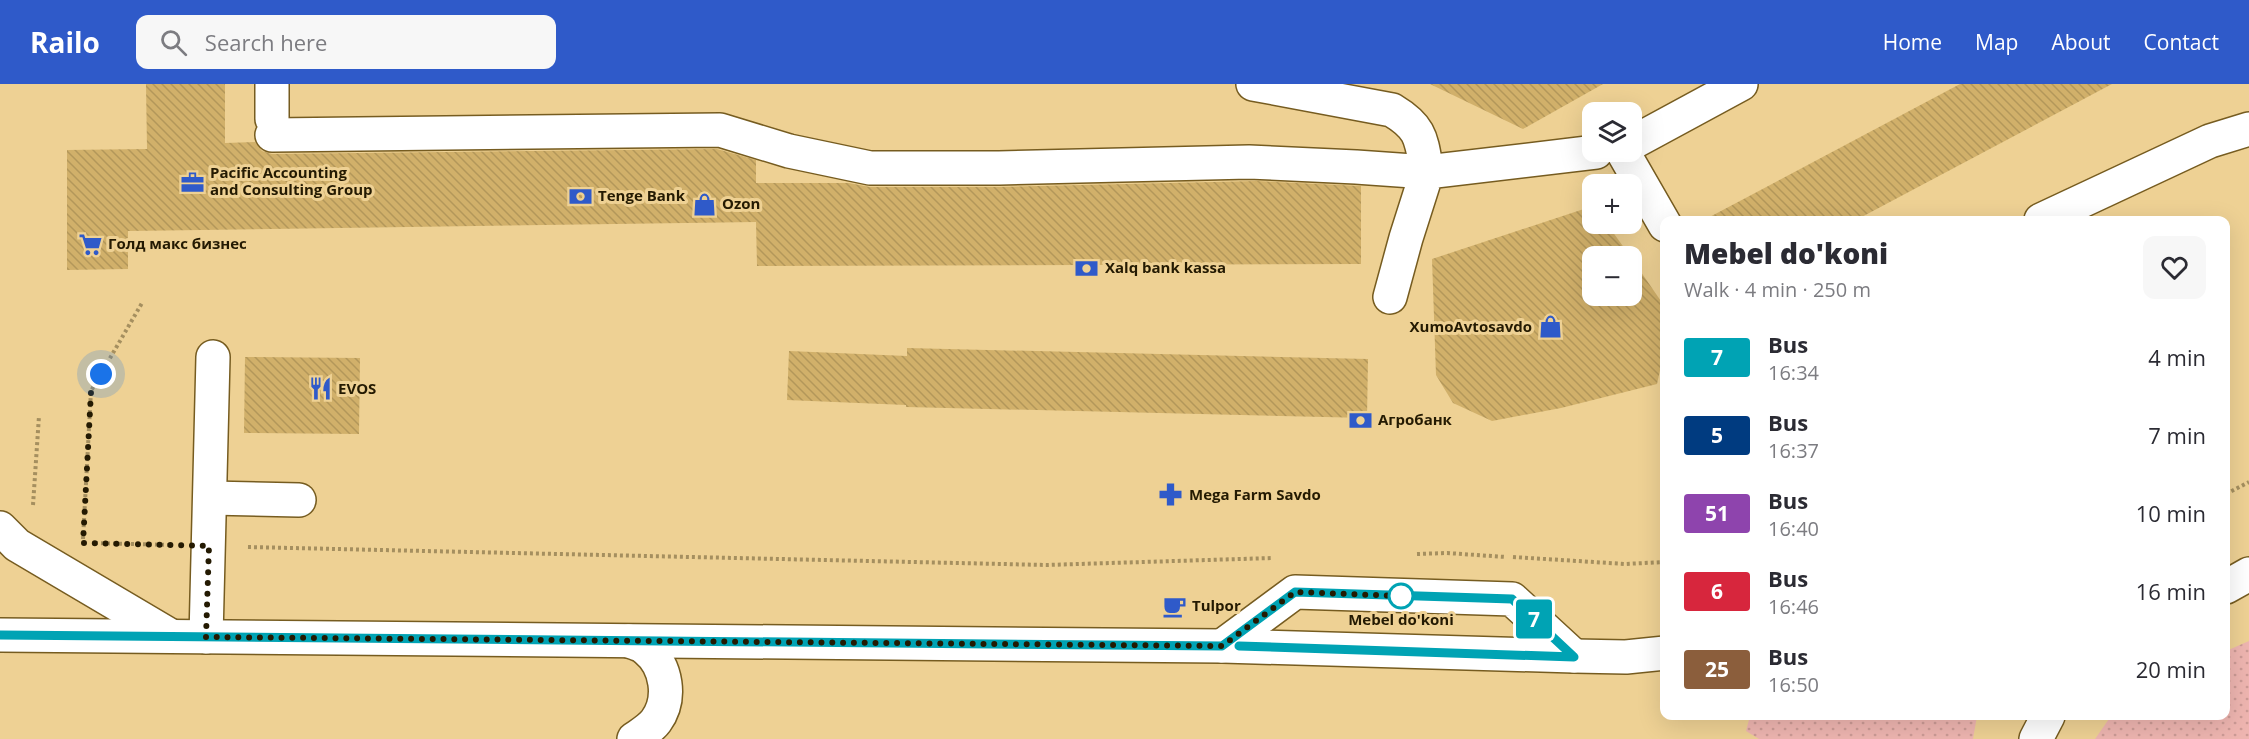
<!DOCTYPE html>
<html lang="en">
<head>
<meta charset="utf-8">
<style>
	body { margin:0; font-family:"Open Sans",sans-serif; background:#f7f7f7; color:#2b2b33; height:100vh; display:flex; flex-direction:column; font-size:22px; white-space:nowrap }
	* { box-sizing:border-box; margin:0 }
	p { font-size:20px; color:#7c7c81 }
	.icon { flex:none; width:33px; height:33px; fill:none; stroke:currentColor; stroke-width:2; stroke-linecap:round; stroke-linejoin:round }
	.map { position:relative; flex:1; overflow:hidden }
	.side { position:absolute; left:1660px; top:132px; width:570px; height:504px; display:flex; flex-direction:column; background:#fff; border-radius:12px; box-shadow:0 6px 24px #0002 }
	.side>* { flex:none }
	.badge { padding:0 12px; border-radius:4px; font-size:21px; line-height:39px }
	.buttons { position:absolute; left:1582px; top:18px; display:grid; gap:12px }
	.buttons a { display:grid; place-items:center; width:60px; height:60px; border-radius:12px; background:#fff; box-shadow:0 6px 24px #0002; font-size:30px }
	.you { position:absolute; width:30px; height:30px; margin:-15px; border:4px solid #fff; border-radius:50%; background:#1a73e8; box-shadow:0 0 0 9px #1a73e833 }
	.map>.badge { position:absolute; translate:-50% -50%; box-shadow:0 0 0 3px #fff }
	.round { display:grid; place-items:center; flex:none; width:63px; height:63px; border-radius:12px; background:#f7f7f7 }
	.overview { display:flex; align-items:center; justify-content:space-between; height:102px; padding:0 24px }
	h1 { font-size:28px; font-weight:800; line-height:45px }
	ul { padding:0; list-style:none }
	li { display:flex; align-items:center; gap:18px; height:78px; padding:0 24px }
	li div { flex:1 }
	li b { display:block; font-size:22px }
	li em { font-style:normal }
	li .badge { min-width:66px; font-weight:700; text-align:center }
	header { display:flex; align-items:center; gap:36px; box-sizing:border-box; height:84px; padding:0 30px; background:#2f5ac9; color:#fff }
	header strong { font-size:28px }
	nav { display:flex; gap:33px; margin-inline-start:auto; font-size:21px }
	.search { width:420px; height:54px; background:#f7f7f7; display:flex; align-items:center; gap:15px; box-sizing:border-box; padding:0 21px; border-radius:12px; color:#7c7c81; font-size:22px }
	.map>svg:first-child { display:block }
	.grass { fill:url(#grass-dots) }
	.building { fill:url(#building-back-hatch) }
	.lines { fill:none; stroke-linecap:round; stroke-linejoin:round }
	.minor-casing { stroke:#765c20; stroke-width:36 }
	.major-casing { stroke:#765c20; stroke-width:36 }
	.path { stroke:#a58f5f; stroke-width:4; stroke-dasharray:3 3; stroke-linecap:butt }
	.minor { stroke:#fff; stroke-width:33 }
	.major { stroke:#fff; stroke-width:33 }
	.line-casing { stroke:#fff; stroke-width:14 }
	.line { stroke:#00a3b4; stroke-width:9 }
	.walk { stroke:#241a02; stroke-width:6; stroke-dasharray:0 10.8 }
	.stop-dot { fill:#fff; stroke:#00a3b4; stroke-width:3 }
	.labels { text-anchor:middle; stroke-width:6; stroke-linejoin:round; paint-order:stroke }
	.poi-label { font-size:15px; font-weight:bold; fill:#241a02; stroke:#eed194; text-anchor:start }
	.stop-label { font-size:15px; font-weight:bold; fill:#241a02; stroke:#eed194 }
</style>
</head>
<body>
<header>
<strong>Railo</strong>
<div class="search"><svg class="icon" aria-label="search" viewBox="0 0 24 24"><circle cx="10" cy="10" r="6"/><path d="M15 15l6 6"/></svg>Search here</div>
<nav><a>Home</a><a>Map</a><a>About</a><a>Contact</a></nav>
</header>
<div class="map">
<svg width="2249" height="655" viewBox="0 0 2249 655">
	<defs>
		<pattern id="grass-dots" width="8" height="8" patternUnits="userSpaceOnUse" patternTransform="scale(1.5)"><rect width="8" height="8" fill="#eeb5b0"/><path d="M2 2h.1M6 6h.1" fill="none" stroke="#cc9b96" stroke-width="1.8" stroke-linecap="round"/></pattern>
		<pattern id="building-back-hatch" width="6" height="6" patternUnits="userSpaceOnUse" patternTransform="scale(1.5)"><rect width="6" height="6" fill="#d1b06a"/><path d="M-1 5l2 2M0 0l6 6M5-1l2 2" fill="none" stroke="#b3975a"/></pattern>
	</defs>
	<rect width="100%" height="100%" fill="#eed194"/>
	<g class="grass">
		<polygon points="2249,557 2249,655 2095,655 2111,632 2226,632 2226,567"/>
		<polygon points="1750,632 1977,632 1973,655 1759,655 1746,647"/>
	</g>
	<g class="building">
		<polygon points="146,0 225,0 225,59 255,58 262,67 272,70 717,65 756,76 756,99 849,99 870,103 999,103 1257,97 1361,102 1361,180 757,182 756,138 128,147 128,185 67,186 67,66 147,65"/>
		<polygon points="1430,0 1603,0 1523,45"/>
		<polygon points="1960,0 2112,0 1856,136 1704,136"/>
		<polygon points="1593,122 1593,140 1607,140 1630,172 1593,172 1593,212 1632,212 1632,175 1665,223 1665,264 1657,300 1561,324 1492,337 1453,319 1436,291 1432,175"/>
		<polygon points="907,264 1368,275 1367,334 906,323 906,321 787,316 789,267 907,272"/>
		<polygon points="245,273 360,274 359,350 244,349"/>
	</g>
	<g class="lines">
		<defs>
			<g id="minor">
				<polyline points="272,0 272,35"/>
				<path d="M272,51L720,46L789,67L870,84H999L1249,78L1356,83L1427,88C1421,55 1422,44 1392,26L1253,0"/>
				<polyline points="1632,59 1741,0"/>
				<polyline points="1623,68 1665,141"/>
				<polyline points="2041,136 2210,57 2249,45"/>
				<polyline points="1390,213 1406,154 1427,88 1596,68"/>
				<polyline points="210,414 299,416"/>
				<polyline points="0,444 17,461 171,552"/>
				<polyline points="206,553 213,273"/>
				<polyline points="1222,562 1295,508 1512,515 1574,572"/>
			</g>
			<g id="major">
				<polyline points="2226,503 2249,490"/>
				<polyline points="0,551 1222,562 1574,572 1626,573 1665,569"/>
				<path d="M629,557C635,559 642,561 646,565C667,582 672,615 656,637C651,644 641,650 634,655"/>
				<polyline points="2036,655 2048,632"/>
			</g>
		</defs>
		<use href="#minor" class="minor-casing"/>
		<use href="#major" class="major-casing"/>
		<g class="path">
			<polyline points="2226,410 2249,398"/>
			<polyline points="33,421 39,332"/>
			<polyline points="83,455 91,307 142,219"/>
			<polyline points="95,459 171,461"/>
			<polyline points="248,463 1046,481 1272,474"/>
			<polyline points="1417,470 1447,469 1506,473"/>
			<polyline points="1513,473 1625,480 1665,478"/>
		</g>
		<use href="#minor" class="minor"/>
		<use href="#major" class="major"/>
	</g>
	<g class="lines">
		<defs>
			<polyline id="line" points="0,551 1222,562 1295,508 1512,515 1574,573 1239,562"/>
		</defs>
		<use href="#line" class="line-casing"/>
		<use href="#line" class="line"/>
		<polyline class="walk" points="101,290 91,308 83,459 209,462 206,553 1222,562 1295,508 1401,512"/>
	</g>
	<defs>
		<symbol id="office-bare" viewBox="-9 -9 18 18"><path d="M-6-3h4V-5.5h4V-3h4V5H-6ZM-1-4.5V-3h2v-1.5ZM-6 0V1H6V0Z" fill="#2f5ac9" stroke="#eed194" stroke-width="2.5" paint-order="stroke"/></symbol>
		<symbol id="bank-bare" viewBox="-9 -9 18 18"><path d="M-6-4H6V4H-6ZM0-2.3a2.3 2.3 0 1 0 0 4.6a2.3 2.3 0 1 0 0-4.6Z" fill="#2f5ac9" stroke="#eed194" stroke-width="2.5" paint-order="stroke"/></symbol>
		<symbol id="shop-bare" viewBox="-9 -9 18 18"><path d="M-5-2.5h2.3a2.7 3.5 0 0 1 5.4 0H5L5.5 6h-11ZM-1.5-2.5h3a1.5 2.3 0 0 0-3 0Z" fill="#2f5ac9" stroke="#eed194" stroke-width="2.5" paint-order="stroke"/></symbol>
		<symbol id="supermarket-bare" viewBox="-9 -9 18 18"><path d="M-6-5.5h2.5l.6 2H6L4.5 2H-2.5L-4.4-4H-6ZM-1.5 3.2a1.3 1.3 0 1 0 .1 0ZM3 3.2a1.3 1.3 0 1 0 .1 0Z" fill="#2f5ac9" stroke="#eed194" stroke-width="2.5" paint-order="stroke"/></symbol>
		<symbol id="restaurant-bare" viewBox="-9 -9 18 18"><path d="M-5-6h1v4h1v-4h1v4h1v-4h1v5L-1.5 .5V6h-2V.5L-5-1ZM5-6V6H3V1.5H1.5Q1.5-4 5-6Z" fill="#2f5ac9" stroke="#eed194" stroke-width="2.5" paint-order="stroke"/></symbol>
		<symbol id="pharmacy-bare" viewBox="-9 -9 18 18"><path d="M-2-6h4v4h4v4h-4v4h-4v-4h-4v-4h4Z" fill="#2f5ac9" stroke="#eed194" stroke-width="2.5" paint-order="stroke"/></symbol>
		<symbol id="cafe-bare" viewBox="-9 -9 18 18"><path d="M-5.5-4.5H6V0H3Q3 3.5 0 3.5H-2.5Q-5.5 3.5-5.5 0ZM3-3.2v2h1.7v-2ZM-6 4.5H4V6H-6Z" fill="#2f5ac9" stroke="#eed194" stroke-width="2.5" paint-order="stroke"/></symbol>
	</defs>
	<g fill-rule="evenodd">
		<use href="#office-bare" x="176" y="82" width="33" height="33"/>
		<use href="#bank-bare" x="564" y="96" width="33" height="33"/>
		<use href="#shop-bare" x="688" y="104" width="33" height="33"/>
		<use href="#supermarket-bare" x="74" y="144" width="33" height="33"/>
		<use href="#bank-bare" x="1070" y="168" width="33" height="33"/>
		<use href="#shop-bare" x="1534" y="226" width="33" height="33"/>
		<use href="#restaurant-bare" x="304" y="288" width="33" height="33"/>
		<use href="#bank-bare" x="1344" y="320" width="33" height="33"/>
		<use href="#pharmacy-bare" x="1154" y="394" width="33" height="33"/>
		<use href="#cafe-bare" x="1158" y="506" width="33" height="33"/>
	</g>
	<circle class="stop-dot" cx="1401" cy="512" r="12"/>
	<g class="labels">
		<g class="poi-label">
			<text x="210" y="94">Pacific Accounting<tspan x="210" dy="17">and Consulting Group</tspan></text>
			<text x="598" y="117">Tenge Bank</text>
			<text x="722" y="125">Ozon</text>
			<text x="108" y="165">Голд макс бизнес</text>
			<text x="1105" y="189">Xalq bank kassa</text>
			<text x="1532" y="248" text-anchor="end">XumoAvtosavdo</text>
			<text x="338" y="310">EVOS</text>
			<text x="1378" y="341">Агробанк</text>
			<text x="1189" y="416">Mega Farm Savdo</text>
			<text x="1192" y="527">Tulpor</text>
		</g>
		<g class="stop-label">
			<text x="1401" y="541">Mebel do'koni</text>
		</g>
	</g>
</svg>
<div class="buttons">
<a><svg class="icon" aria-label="layers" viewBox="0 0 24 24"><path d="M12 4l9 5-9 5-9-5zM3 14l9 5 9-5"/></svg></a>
<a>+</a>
<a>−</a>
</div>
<div class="you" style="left:101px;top:290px"></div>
<b class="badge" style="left:1534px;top:535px;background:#00a3b4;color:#fff">7</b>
<section class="side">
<div class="overview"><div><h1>Mebel do'koni</h1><p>Walk · 4 min · 250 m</p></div><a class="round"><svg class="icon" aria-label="heart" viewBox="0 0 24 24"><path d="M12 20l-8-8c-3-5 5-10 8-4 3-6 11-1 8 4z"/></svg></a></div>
<ul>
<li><span class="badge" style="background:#00a3b4;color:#fff">7</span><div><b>Bus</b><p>16:34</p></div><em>4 min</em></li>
<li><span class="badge" style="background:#003b80;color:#fff">5</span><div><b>Bus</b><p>16:37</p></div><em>7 min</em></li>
<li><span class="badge" style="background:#8e44ad;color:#fff">51</span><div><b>Bus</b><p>16:40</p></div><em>10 min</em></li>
<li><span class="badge" style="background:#d7263d;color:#fff">6</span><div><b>Bus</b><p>16:46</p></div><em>16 min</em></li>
<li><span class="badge" style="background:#8b5e3c;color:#fff">25</span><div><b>Bus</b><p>16:50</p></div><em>20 min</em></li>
</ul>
</section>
</div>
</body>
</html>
